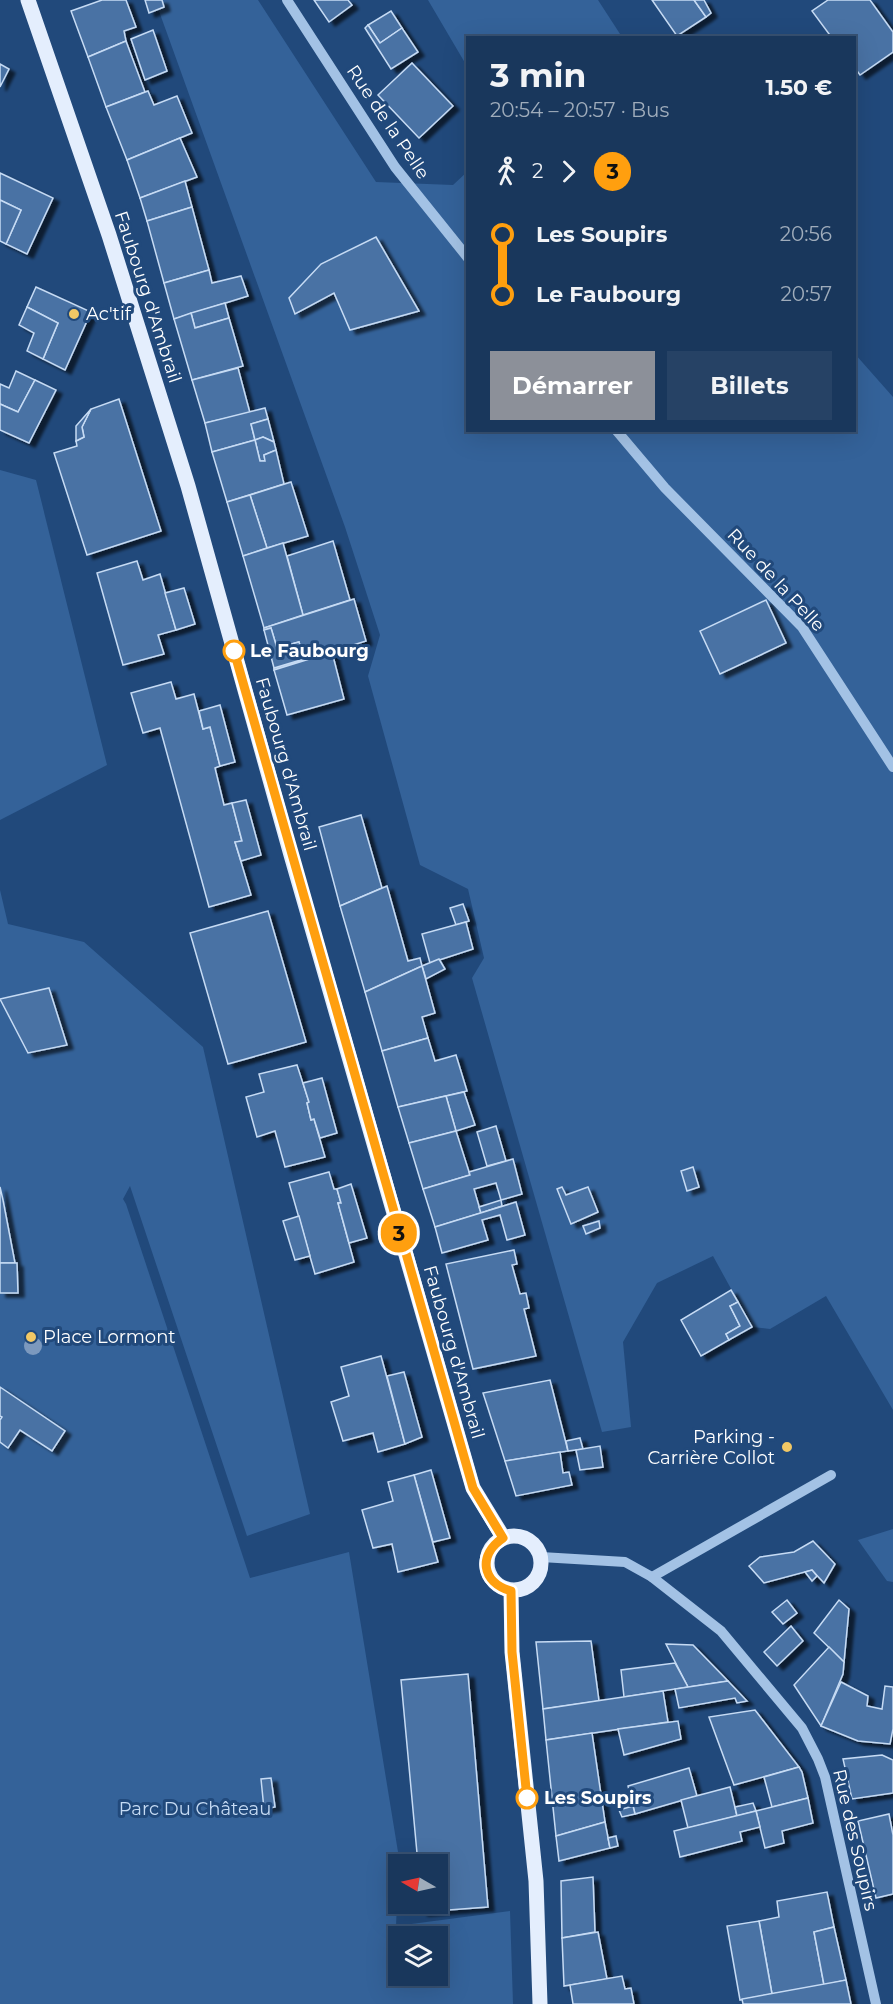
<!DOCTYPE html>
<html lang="fr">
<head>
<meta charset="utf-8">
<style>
	body { margin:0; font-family:Montserrat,sans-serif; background:#264265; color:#f1f3f6; height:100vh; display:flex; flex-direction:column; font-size:22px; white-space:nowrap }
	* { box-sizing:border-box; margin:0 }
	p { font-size:20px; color:#9facbb }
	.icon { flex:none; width:33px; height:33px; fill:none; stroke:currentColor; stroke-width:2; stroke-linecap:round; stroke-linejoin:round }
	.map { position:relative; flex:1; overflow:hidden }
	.side { position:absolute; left:466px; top:36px; width:390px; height:396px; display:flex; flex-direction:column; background:#19375c; border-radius:0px; box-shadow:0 6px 24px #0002,0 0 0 2px #375172 }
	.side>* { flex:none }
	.badge { padding:0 12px; border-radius:20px; font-size:21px; line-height:39px }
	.needle { width:39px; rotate:279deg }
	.tools { position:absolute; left:388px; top:1854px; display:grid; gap:12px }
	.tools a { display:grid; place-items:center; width:60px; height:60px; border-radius:0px; background:#19375c; box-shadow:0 6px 24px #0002,0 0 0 2px #375172; font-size:30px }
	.map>.badge { position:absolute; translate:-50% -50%; box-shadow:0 0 0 3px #fff }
	.legs { display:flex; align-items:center; gap:9px; height:66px; padding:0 24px; font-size:20px }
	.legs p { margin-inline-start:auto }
	.overview { display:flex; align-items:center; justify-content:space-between; height:102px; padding:0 24px }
	h1 { font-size:33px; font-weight:700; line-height:45px }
	.button { display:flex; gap:12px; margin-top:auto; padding:12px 24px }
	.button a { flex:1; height:69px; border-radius:0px; background:#8c9099; color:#fff; font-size:24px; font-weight:700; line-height:69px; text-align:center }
	.button a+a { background:#264265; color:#f1f3f6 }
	ul { padding:0 24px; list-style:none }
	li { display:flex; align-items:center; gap:21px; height:60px; font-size:22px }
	li i { display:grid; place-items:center; width:9px; height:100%; margin:0 8px; background:currentColor }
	li i::after { content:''; width:15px; height:15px; margin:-8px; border:4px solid; border-radius:50%; background:#19375c }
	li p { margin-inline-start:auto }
	li:first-child i { background:linear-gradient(#0000 50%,currentColor 0) }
	li:last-child i { background:linear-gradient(currentColor 50%,#0000 0) }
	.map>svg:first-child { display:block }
	.green { fill:#346299; fill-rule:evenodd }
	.building { fill:#4a72a4; stroke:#c6dbf4; stroke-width:1.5; filter:url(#shadow) }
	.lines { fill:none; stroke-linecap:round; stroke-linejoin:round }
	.minor { stroke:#a3c2e5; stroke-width:10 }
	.major { stroke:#e4eefd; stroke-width:15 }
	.tree { fill:#7c99be }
	.line-1-casing { stroke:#fff; stroke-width:14 }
	.line-1 { stroke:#ff9f0f; stroke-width:9 }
	.poi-dot { fill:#f2c865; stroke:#21497b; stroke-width:2 }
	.stop-1-dot { fill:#fff; stroke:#ff9f0f; stroke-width:3 }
	.labels { text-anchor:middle; stroke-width:6; stroke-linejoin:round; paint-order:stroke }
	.street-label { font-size:18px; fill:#fff; stroke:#21497b }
	.poi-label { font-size:18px; fill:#fff; stroke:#21497b; text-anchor:start }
	.stop-label { font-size:18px; font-weight:bold; fill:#fff; stroke:#21497b; text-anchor:start }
	.park-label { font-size:18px; fill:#c6dbf4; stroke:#21497b }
</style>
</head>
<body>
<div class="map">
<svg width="893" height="2004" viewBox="0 0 893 2004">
	<defs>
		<filter id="shadow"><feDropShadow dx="6" dy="4" stdDeviation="1.5" flood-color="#0009"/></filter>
	</defs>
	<rect width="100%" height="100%" fill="#21497b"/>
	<g class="green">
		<polygon points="155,0 258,0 376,182 453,185 468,171 468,430 855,430 855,354 893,397 893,1410 826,1296 770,1329 752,1327 713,1256 657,1283 623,1342 631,1427 602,1432 472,978 484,958 468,889 420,865 368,676 380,635 345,527"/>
		<polygon points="428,0 598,0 622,37 468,38 468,68"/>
		<polygon points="0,470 36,480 107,765 0,820"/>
		<path d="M0,890L8,924L84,942L203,1047L310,1514L247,1536L130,1186L123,1199L126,1204L250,1578L349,1552L399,1858L396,1926L510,1911L513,2004H0ZM399,1936H438V1976H399Z"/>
		<polygon points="893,1529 893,1582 887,1581 858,1540"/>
	</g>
	<g class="building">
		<polygon points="102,0 126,0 136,27 124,31 126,41 88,57 71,11"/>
		<polygon points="145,0 162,0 164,7 149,13"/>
		<polygon points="314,0 348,0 352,5 329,22"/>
		<polygon points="652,0 694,0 706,17 677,36"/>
		<polygon points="694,0 704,0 711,13 706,17"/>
		<polygon points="828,0 870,0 893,32 893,52 860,75 855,68 855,38 832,38 812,11"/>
		<polygon points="391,11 402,28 380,43 368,25"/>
		<polygon points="368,25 380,43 402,28 418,52 391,69 365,28"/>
		<polygon points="153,30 167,71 145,80 131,39"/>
		<polygon points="126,41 145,92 106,107 88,57"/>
		<polygon points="412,63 453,106 419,138 378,95"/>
		<polygon points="0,64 9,69 0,87"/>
		<polygon points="148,91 154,105 177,96 192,133 127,160 106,107"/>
		<polygon points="180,138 197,177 140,198 127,160"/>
		<polygon points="0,173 53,198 27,254 6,244 21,210 0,200"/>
		<polygon points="185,181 192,207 147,221 140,198"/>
		<polygon points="0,200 21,210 6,244 0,241"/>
		<polygon points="192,207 209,270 164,283 147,221"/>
		<polygon points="376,237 419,311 350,330 334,293 295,314 289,298 321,264"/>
		<polygon points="209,270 212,283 241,276 248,296 174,319 164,283"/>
		<polygon points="36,287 91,312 65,370 43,359 58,323 27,307"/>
		<polygon points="225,303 229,318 195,328 191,313"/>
		<polygon points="27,307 58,323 43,359 27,351 34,333 19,325"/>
		<polygon points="191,313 195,328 229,318 243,366 192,380 174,319"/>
		<polygon points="238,368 250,413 205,423 192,380"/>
		<polygon points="16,371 35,380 18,412 0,404 0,384 9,388"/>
		<polygon points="35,380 56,390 29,443 0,430 0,404 18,412"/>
		<polygon points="119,399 161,531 87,555 54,453 77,446 76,441 84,437 82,427 91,409"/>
		<polygon points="265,408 268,419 251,424 255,440 212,452 205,423"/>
		<polygon points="91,409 82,427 84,437 76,441 76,426"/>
		<polygon points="268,419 274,442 263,437 255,440 251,424"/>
		<polygon points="263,437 274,442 276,450 264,455 265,461 260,461 255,440"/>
		<polygon points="255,440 260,461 265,461 264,455 276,450 284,484 227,502 212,452"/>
		<polygon points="291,482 308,536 267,548 250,495"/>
		<polygon points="250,495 267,548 243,556 227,502"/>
		<polygon points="333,541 350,600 303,615 287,556"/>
		<polygon points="283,543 303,615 264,628 243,556"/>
		<polygon points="137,561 143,580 160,574 176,630 158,635 164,654 123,665 97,573"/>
		<polygon points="184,588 195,624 176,630 165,593"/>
		<polygon points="354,599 366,641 274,670 274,668 304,659 299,642 277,648 271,628 264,630 264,628"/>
		<polygon points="766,600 786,643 720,674 700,631"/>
		<polygon points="271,628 277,648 299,642 304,659 274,668 264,630"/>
		<polygon points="332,652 344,699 287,715 274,670"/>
		<polygon points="171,682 176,699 194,694 203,729 210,727 220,766 215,768 224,805 232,803 242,841 235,842 251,895 209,907 160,728 143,733 131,693"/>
		<polygon points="220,705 235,762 220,766 210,727 203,729 199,711"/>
		<polygon points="246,800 261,855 241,861 235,842 242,841 232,803"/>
		<polygon points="361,815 382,888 340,906 319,827"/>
		<polygon points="387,886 408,961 420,958 422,966 365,992 340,906"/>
		<polygon points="463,904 469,921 456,925 450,908"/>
		<polygon points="268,911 306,1042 228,1064 190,933"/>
		<polygon points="466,922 473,949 430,963 422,934"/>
		<polygon points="439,959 445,969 426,979 422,966"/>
		<polygon points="422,966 435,1013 422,1017 428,1038 382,1051 365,992"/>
		<polygon points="49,988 67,1045 28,1053 0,999"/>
		<polygon points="428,1038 435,1061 456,1055 467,1091 398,1107 382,1051"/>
		<polygon points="297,1065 309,1102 307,1103 311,1120 314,1119 325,1157 285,1167 275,1131 257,1137 246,1097 264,1092 259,1074"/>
		<polygon points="322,1078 337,1133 320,1138 314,1119 311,1120 307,1103 309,1102 303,1083"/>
		<polygon points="464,1092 475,1125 456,1131 446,1096"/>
		<polygon points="446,1096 456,1131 409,1143 398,1107"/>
		<polygon points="496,1126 506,1161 487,1166 477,1132"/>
		<polygon points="456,1131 470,1175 423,1189 409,1143"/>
		<polygon points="513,1159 522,1194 501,1200 496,1183 474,1189 481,1213 435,1227 423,1189 470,1175 469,1172"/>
		<polygon points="693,1167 699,1187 687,1191 681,1171"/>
		<polygon points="329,1172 334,1189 337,1189 341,1203 338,1203 354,1262 315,1274 289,1183"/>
		<polygon points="351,1184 367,1238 349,1243 338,1203 341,1203 337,1189"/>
		<polygon points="0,1187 3,1200 15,1263 0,1263"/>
		<polygon points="562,1187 566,1195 588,1187 598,1212 571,1224 557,1189"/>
		<polygon points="501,1200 502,1206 481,1213 479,1207"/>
		<polygon points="516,1202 525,1235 507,1240 500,1215 482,1220 488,1240 442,1253 435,1227"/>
		<polygon points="299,1216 310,1256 295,1260 283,1221"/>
		<polygon points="599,1221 600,1228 586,1234 583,1226"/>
		<polygon points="514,1250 517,1264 512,1265 520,1294 526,1293 529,1308 524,1309 536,1356 473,1369 446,1264"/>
		<polygon points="0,1263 17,1263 18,1293 0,1293"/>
		<polygon points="731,1290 738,1302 730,1306 740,1326 726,1334 729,1340 701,1356 681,1320"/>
		<polygon points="738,1302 752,1327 729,1340 726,1334 740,1326 730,1306"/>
		<polygon points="381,1356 405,1444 378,1452 373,1433 343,1441 331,1402 349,1396 341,1367"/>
		<polygon points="404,1372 422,1437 405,1444 387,1376"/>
		<polygon points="550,1380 568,1451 505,1461 483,1393"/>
		<polygon points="0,1387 65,1431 52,1451 20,1430 8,1448 0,1442 0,1420 2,1417 0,1416"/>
		<polygon points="580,1438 583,1449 568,1451 566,1441"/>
		<polygon points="600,1446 603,1467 580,1470 576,1450"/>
		<polygon points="560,1452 563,1473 569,1472 572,1485 516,1496 505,1461"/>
		<polygon points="431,1470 450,1538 433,1542 414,1475"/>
		<polygon points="414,1475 438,1562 398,1572 392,1544 373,1548 362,1510 393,1501 388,1482"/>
		<polygon points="813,1541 835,1564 824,1583 812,1570 764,1583 749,1566 760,1557 794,1552"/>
		<polygon points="812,1570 817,1576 812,1581 805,1572"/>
		<polygon points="787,1600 797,1613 783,1624 772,1612"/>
		<polygon points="839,1600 849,1609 844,1662 814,1633"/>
		<polygon points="791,1626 803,1641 777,1666 764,1652"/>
		<polygon points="591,1641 599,1701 543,1709 536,1642"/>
		<polygon points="666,1644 693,1645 728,1681 688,1687"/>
		<polygon points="829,1647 844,1662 843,1674 821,1726 794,1685"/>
		<polygon points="675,1663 688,1687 624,1697 621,1670"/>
		<polygon points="468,1674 488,1907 422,1912 421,1904 438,1904 438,1864 418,1864 401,1680"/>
		<polygon points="728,1681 747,1701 737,1703 735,1698 679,1708 675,1689"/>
		<polygon points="841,1682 868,1696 867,1706 882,1709 885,1686 893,1687 893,1729 890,1744 858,1741 821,1726"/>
		<polygon points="663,1691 668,1722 546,1740 543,1709"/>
		<polygon points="755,1710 799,1767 734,1785 709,1717"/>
		<polygon points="678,1721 681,1739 624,1755 618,1729"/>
		<polygon points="592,1733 605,1822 556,1836 546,1740"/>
		<polygon points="882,1755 893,1760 893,1793 852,1799 843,1759"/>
		<polygon points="799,1767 802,1772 808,1798 772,1807 764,1777"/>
		<polygon points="689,1768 697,1796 635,1814 628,1786"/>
		<polygon points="271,1778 275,1807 264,1809 261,1779"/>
		<polygon points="730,1787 737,1816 688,1828 681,1800"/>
		<polygon points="808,1798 813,1823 782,1831 784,1843 765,1848 756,1811"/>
		<polygon points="753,1803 756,1811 737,1816 735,1807"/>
		<polygon points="633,1806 635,1814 622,1817 619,1810"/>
		<polygon points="756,1811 760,1827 740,1832 742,1841 680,1857 674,1831"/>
		<polygon points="889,1814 893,1835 893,1894 876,1898 858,1821"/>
		<polygon points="605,1822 610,1848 559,1861 556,1836"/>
		<polygon points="616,1836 618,1846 610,1848 608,1838"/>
		<polygon points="593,1877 595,1932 562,1938 561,1881"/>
		<polygon points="827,1892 834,1927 814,1932 824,1985 772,1994 759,1921 779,1917 777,1901"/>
		<polygon points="759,1921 772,1994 740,2000 727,1926"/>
		<polygon points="834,1927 846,1980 824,1985 814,1932"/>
		<polygon points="598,1932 607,1979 564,1986 562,1938"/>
		<polygon points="622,1976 625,1989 631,1988 634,2004 573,2004 570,1985"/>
		<polygon points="846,1980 851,2004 743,2004 742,1999"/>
	</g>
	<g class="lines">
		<g class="minor">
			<polyline points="287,0 395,167 468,258"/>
			<polyline points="616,430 665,488 802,627 893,767"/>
			<polyline points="541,1557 625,1562 652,1577 721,1631 802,1728 818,1759 825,1777 876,2004"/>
			<polyline points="652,1577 831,1475"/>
		</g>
		<g class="major">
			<polyline points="28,0 109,235 188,486 291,855 473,1488 503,1537"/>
			<circle cx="514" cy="1563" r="27"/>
			<polyline points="511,1591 512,1652 536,1881 540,2004"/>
		</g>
	</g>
	<circle class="tree" cx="33" cy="1346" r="9"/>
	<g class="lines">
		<defs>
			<path id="line-1" d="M234,651L473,1488L503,1538C478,1555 481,1582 511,1591L512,1652L527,1798"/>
		</defs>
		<use href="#line-1" class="line-1-casing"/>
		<use href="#line-1" class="line-1"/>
	</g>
	<g class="poi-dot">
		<circle cx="74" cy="314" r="6"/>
		<circle cx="31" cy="1337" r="6"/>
		<circle cx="787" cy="1447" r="6"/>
	</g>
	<g class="stop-1-dot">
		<circle cx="234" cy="651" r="10"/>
		<circle cx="527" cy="1798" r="10"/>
	</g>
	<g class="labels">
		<g class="street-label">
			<text transform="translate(388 122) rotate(56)" y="6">Rue de la Pelle</text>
			<text transform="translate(148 297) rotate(72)" y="6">Faubourg d'Ambrail</text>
			<text transform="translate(776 580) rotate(47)" y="6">Rue de la Pelle</text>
			<text transform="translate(286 764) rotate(74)" y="6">Faubourg d'Ambrail</text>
			<text transform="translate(454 1352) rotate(74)" y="6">Faubourg d'Ambrail</text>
			<text transform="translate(855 1840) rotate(77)" y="6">Rue des Soupirs</text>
		</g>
		<g class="poi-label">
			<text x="86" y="320">Ac'tif</text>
			<text x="43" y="1343">Place Lormont</text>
			<text x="775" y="1443" text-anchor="end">Parking -<tspan x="775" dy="21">Carrière Collot</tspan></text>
		</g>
		<g class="stop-label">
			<text x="250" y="657">Le Faubourg</text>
			<text x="544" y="1804">Les Soupirs</text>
		</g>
		<g class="park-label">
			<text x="195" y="1815">Parc Du Château</text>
		</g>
	</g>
</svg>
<div class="tools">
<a><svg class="needle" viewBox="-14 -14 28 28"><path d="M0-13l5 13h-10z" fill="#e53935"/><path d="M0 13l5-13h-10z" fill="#9facbb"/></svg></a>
<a><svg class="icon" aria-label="layers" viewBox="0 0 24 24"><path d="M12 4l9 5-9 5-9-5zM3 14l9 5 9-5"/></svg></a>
</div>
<b class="badge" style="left:399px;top:1233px;background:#ff9f0f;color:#111">3</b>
<section class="side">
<div class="overview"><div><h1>3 min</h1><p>20:54 – 20:57 · Bus</p></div><b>1.50 €</b></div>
<div class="legs"><svg class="icon" aria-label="walk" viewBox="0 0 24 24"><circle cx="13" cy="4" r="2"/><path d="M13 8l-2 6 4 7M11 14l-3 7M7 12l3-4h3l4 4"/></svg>2<svg class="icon" aria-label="forward" viewBox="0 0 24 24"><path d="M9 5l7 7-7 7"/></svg><b class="badge" style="background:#ff9f0f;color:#111">3</b></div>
<ul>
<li><i style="color:#ff9f0f"></i><b>Les Soupirs</b><p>20:56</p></li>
<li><i style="color:#ff9f0f"></i><b>Le Faubourg</b><p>20:57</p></li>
</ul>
<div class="button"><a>Démarrer</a><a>Billets</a></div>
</section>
</div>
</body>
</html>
